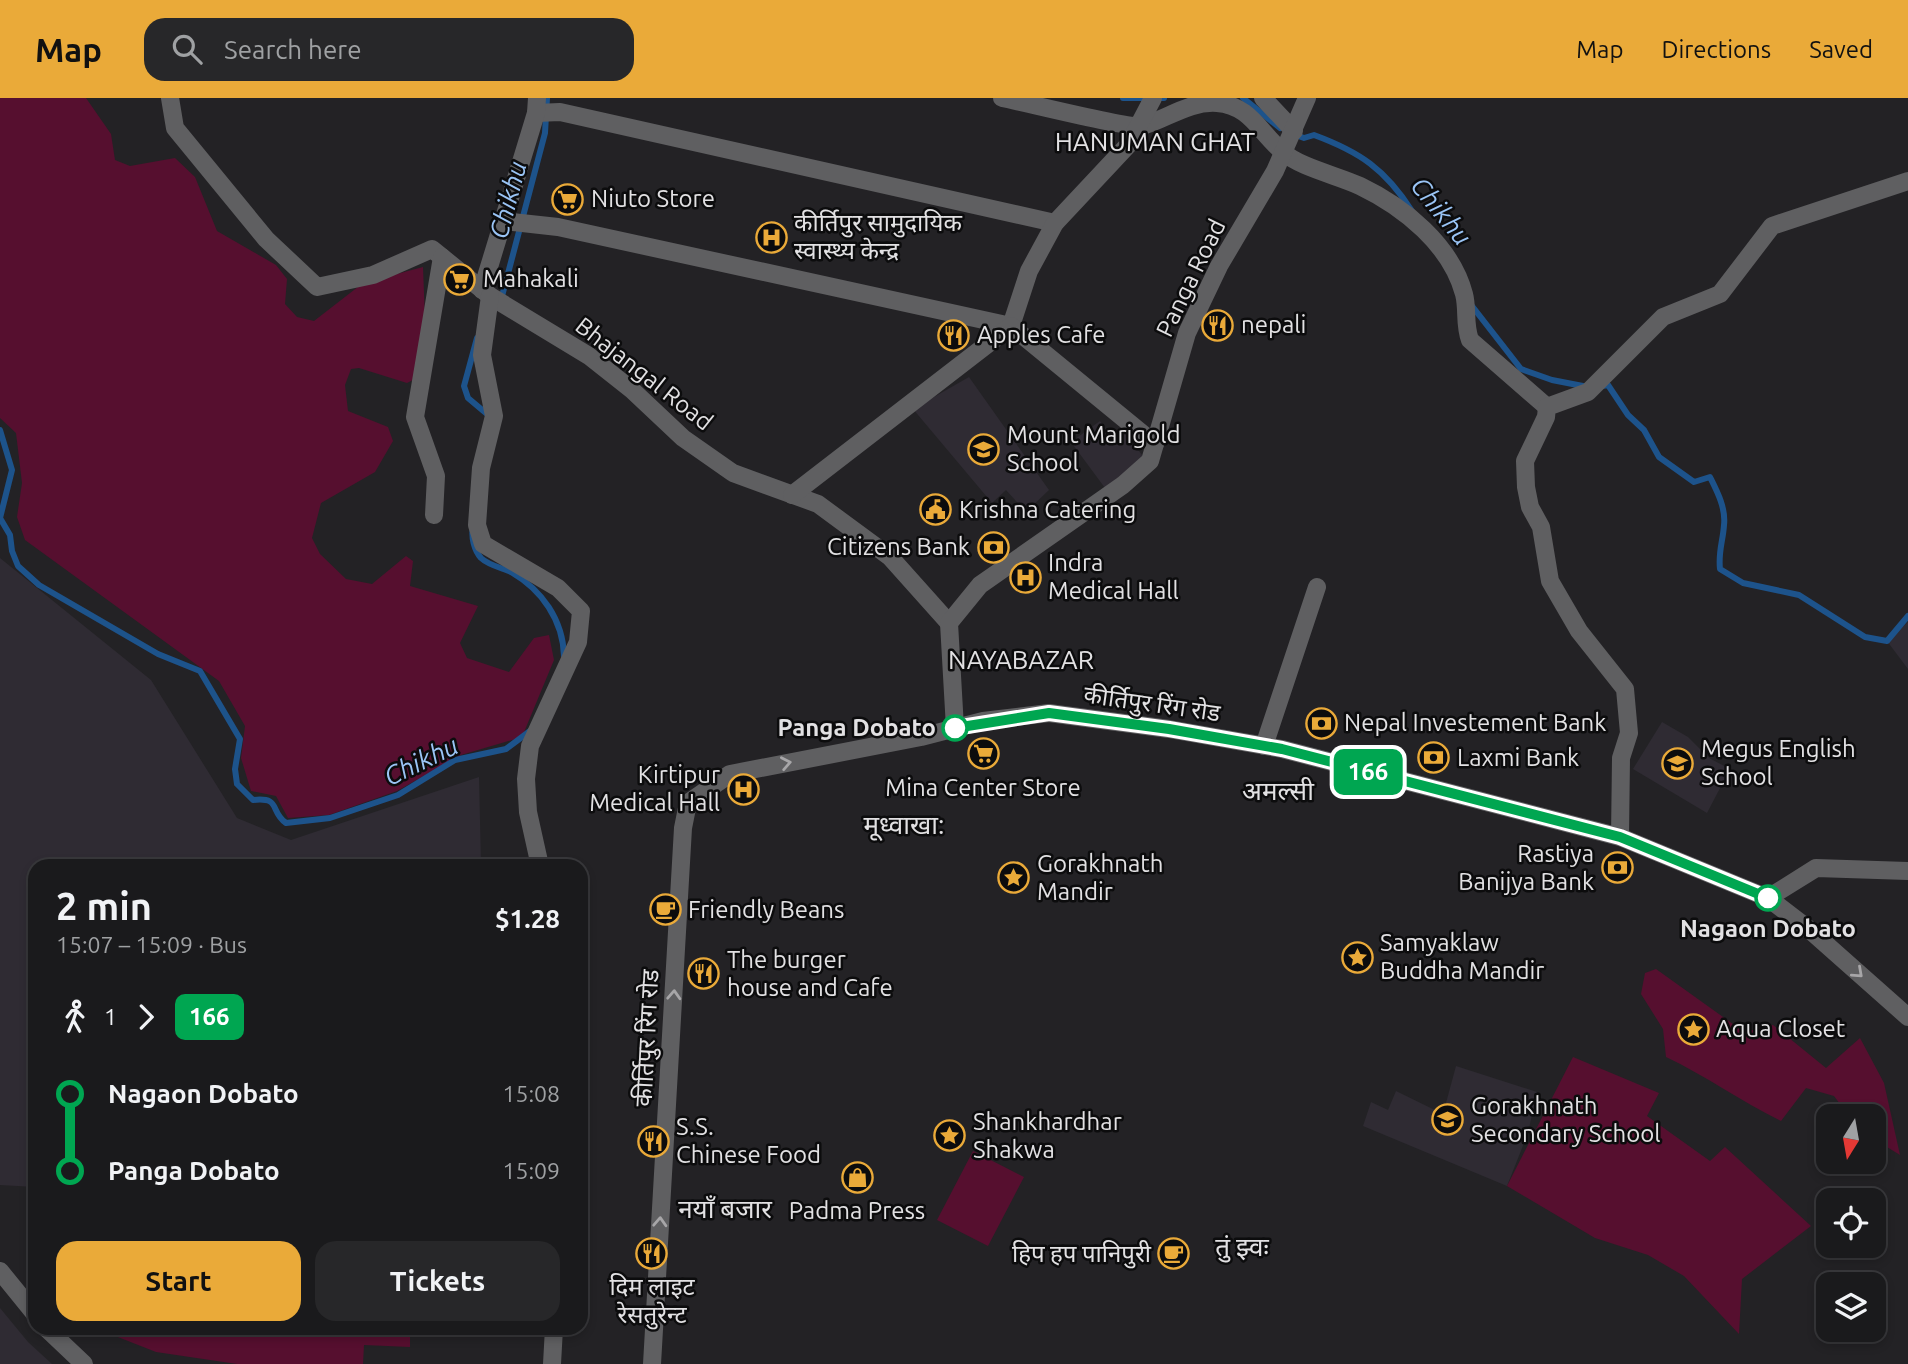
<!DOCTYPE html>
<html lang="en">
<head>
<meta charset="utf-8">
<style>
	body { margin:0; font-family:Ubuntu,"Noto Sans Devanagari",sans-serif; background:#272729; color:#f1f3f6; height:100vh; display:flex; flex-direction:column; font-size:26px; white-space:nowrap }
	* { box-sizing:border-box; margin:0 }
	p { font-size:23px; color:#9fa1a3 }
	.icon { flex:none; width:38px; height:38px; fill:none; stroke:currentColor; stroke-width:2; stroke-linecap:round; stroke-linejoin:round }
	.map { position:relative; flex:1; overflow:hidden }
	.side { position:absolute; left:28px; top:761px; width:560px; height:476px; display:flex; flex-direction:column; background:#1a1a1c; border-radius:21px; box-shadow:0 4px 10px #0003,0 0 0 2px #38383b }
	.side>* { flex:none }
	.badge { padding:0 14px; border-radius:10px; font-size:24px; line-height:46px }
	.needle { width:46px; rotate:191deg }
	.fabs { position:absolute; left:1816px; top:1006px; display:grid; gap:14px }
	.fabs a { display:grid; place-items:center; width:70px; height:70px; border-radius:14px; background:#1a1a1c; box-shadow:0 4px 10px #0003,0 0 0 2px #38383b; font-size:35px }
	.map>.badge { position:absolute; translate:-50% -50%; box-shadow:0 0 0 4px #fff }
	.legs { display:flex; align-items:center; gap:10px; height:77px; padding:0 28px; font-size:23px }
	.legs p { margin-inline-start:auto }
	.summary { display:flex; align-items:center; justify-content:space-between; height:119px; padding:0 28px }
	h1 { font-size:38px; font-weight:700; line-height:52px }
	.action { display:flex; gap:14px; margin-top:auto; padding:14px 28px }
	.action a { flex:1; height:80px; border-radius:21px; background:#eaaa39; color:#111; font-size:28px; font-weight:700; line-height:80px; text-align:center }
	.action a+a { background:#272729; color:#f1f3f6 }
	ul { padding:0 28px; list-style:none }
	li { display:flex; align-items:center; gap:24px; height:77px; font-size:26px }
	li i { display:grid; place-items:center; width:10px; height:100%; margin:0 9px; background:currentColor }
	li i::after { content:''; width:18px; height:18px; margin:-9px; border:5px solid; border-radius:50%; background:#1a1a1c }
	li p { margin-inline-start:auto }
	li:first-child i { background:linear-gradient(#0000 50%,currentColor 0) }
	li:last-child i { background:linear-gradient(currentColor 50%,#0000 0) }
	header { display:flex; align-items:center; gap:42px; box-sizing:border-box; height:98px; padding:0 35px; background:#eaaa39; color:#111 }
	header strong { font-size:33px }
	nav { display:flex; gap:38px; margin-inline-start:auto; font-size:24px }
	.search { width:490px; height:63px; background:#272729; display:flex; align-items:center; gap:18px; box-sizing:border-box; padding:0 24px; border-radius:21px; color:#9fa1a3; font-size:26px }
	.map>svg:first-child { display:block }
	.built { fill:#2f2b33 }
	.green { fill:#560f2f }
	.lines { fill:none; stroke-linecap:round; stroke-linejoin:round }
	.stream { stroke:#1d538b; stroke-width:6 }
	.minor { stroke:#5f5f61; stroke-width:18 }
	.oneway { stroke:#a7a6a8 }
	.line-1-casing { stroke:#fff; stroke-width:16 }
	.line-1 { stroke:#00a651; stroke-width:10 }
	.stop-1-dot { fill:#fff; stroke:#00a651; stroke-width:3.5 }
	.labels { text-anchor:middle; stroke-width:5; stroke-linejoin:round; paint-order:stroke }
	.poi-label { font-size:24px; fill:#e2e1e3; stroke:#0c0c0d; text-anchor:start }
	.street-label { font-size:24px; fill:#e2e1e3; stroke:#0c0c0d }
	.stop-label { font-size:24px; font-weight:bold; fill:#e2e1e3; stroke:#0c0c0d; text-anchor:end }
	.neighbourhood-label { font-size:26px; fill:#e2e1e3; stroke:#0c0c0d }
	.water-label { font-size:26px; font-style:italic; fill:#9ac4f5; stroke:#0c0c0d }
</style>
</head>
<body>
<header>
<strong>Map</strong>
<div class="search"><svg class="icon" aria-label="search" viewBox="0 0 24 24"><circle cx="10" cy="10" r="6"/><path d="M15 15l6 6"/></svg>Search here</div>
<nav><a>Map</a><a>Directions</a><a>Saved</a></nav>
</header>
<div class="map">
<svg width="1908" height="1266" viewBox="0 0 1908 1266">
	<rect width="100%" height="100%" fill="#232225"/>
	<g class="built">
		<polygon points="969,279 1049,392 1026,414 1006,392 992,405 913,311"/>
		<polygon points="1100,323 1110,337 1121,329 1145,361 1105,390 1071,344"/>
		<polygon points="0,460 151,582 237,720 291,742 479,679 481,766 539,763 539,768 35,768 35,1089 0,1087"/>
		<polygon points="1908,524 1908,571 1887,543"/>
		<polygon points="1662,624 1688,639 1709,660 1730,671 1707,715 1633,671"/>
		<polygon points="1456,968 1537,994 1528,1035 1507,1088 1363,1028 1371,1004 1388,1012 1396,993 1443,1016"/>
		<polygon points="0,1210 28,1244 52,1266 0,1266"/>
	</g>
	<g class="green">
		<polygon points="0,0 86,0 111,36 115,62 130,68 175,60 195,79 217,133 276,167 287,181 285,206 297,219 314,223 363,185 423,169 425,221 415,281 407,285 359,270 351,271 345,287 348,313 388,329 393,343 375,374 321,405 312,440 320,456 346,481 372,486 406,458 413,463 410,488 478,508 460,545 467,560 509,574 534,540 549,537 554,562 522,639 461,657 397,693 329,717 288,720 276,698 251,693 241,660 245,628 219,583 25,442 17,419 22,385 16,335 0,320"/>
		<path d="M1656,871L1744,934L1773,927L1826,970L1860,940L1884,985L1900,1057L1874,1041V1018H1849L1834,998L1806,990L1781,1023C1742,1004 1706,978 1666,959L1663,931L1641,896L1645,875Z"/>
		<polygon points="1573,959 1659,995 1647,1018 1710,1063 1725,1049 1811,1128 1742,1181 1739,1236 1684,1178 1648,1157 1595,1140 1507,1088"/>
		<polygon points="973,1053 1024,1079 988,1148 937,1122"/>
		<polygon points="95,1230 410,1230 410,1249 364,1247 363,1266 237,1266 156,1254"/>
	</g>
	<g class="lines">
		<g class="stream">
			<polyline points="1123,0 1164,0"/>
			<polyline points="1243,0 1280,30"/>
			<path d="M1293,36L1304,40L1314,37C1360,54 1385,71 1412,113"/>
			<polyline points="501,202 545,35 547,0"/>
			<polyline points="1472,208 1521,271 1552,282 1588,289"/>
			<polyline points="477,240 464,288 468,300 487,316"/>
			<path d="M1602,288L1608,287L1628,317L1644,332L1659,359L1694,384L1710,379C1717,393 1726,410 1724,427C1723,443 1718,454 1720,471L1743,485L1799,497L1865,539L1887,543L1908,518"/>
			<path d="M0,332L12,372L0,420L10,437L12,453L18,468L39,487L158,556L200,573L240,641L235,671L237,686L253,702C282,699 269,713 286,725L330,720L398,697L455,662L506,651L530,633"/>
			<path d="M473,429C471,439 474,452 481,460C488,467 502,470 511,474C542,492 563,522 564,558"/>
		</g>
		<g class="minor">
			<polyline points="170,0 175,30 266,141 317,189 373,177 432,151 490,198 589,258 632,292 683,340 733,375 818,406 890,459 949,525"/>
			<path d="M1002,0C1023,4 1130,31 1142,28C1167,21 1189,3 1217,5C1250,7 1260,35 1283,54C1299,69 1339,78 1360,88C1404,109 1451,147 1464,196C1468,211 1464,226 1470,242L1547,309"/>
			<polyline points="1263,0 1294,33"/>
			<polyline points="536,15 560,14 1055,125"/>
			<polyline points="504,123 558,129 1011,228 1029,173 1055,125 1129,46 1153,0"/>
			<polyline points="482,192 536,15 537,0"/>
			<polyline points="490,198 482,257 494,318 481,370 477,427 483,446 558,490 581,513 578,544 530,648 526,681 528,714 540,768"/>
			<polyline points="792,397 1011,228 1155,346"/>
			<polyline points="434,417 436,378 415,319 442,159"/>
			<polyline points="955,630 949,525 980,487 1123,387 1150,363 1187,235 1219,168 1275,73 1307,0"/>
			<polyline points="1264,648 1317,489"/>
			<polyline points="1620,739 1621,660 1629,635 1625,591 1579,533 1550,483 1541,429 1530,409 1526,389 1525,363 1546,319 1547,309 1588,294 1663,219 1720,196 1772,128 1908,83"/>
			<polyline points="1768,800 1816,770 1908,773"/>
			<polyline points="0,1173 35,1216"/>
			<polyline points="46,1230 84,1266"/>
			<polyline points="552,1266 554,1230"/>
			<polyline points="652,1266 683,730 688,705 730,676 921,639 983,623 1049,615 1169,631 1282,651 1620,739 1768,800 1811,833 1908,919"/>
		</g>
	</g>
	<defs><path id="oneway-chevron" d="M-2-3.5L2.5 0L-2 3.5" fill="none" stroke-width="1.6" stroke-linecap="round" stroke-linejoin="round" transform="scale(1.75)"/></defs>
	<g class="oneway">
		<use href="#oneway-chevron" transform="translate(786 665) rotate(-11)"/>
		<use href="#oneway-chevron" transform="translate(1858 875) rotate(42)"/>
		<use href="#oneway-chevron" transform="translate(674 897) rotate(-87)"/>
		<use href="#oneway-chevron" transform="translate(660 1124) rotate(-87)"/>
	</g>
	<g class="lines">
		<defs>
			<polyline id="line-1" points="955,630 1049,615 1169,631 1282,651 1620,739 1768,800"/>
		</defs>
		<use href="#line-1" class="line-1-casing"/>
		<use href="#line-1" class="line-1"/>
	</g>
	<defs>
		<symbol id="supermarket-ring" viewBox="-11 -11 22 22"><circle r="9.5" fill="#0c0c0d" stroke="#eaaa39" stroke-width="1.5"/><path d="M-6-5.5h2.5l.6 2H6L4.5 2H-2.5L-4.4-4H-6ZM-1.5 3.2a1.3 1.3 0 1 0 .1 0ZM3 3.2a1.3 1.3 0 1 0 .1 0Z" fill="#eaaa39"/></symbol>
		<symbol id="hospital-ring" viewBox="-11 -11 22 22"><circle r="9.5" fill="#0c0c0d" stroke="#eaaa39" stroke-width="1.5"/><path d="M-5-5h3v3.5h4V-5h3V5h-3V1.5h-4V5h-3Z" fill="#eaaa39"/></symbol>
		<symbol id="restaurant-ring" viewBox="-11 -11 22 22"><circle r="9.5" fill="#0c0c0d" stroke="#eaaa39" stroke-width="1.5"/><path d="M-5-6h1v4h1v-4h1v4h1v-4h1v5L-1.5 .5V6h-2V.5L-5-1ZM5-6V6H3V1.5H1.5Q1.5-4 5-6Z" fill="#eaaa39"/></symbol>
		<symbol id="school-ring" viewBox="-11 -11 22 22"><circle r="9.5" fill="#0c0c0d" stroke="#eaaa39" stroke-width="1.5"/><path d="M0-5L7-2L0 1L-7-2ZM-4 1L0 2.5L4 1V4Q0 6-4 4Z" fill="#eaaa39"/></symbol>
		<symbol id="civic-ring" viewBox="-11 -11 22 22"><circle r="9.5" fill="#0c0c0d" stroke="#eaaa39" stroke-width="1.5"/><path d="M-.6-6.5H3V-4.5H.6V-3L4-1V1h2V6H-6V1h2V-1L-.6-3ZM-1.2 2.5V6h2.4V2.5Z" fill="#eaaa39"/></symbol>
		<symbol id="bank-ring" viewBox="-11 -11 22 22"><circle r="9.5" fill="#0c0c0d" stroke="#eaaa39" stroke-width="1.5"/><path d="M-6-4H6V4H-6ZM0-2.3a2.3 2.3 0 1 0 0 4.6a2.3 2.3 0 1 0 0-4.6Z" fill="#eaaa39"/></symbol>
		<symbol id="sight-ring" viewBox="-11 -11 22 22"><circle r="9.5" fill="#0c0c0d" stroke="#eaaa39" stroke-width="1.5"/><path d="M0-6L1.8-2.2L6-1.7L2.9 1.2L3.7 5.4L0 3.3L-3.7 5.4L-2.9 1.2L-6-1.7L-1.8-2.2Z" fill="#eaaa39"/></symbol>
		<symbol id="cafe-ring" viewBox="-11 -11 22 22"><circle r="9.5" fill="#0c0c0d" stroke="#eaaa39" stroke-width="1.5"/><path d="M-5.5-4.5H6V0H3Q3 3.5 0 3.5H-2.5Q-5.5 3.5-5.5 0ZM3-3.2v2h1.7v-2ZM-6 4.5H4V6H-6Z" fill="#eaaa39"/></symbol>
		<symbol id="shop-ring" viewBox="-11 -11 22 22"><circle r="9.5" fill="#0c0c0d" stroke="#eaaa39" stroke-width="1.5"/><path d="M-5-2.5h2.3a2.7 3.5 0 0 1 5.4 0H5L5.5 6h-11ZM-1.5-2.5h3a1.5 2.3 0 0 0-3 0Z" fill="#eaaa39"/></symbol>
	</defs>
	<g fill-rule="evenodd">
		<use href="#supermarket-ring" x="550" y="84" width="35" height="35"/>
		<use href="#hospital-ring" x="754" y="122" width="35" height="35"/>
		<use href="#supermarket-ring" x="442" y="164" width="35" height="35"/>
		<use href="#restaurant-ring" x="1200" y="210" width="35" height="35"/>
		<use href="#restaurant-ring" x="936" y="220" width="35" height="35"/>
		<use href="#school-ring" x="966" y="334" width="35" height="35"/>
		<use href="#civic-ring" x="918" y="394" width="35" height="35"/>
		<use href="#bank-ring" x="976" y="432" width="35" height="35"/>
		<use href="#hospital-ring" x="1008" y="462" width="35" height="35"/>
		<use href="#bank-ring" x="1304" y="608" width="35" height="35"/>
		<use href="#supermarket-ring" x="966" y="638" width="35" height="35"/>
		<use href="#bank-ring" x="1416" y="642" width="35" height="35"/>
		<use href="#school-ring" x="1660" y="648" width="35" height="35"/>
		<use href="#hospital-ring" x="726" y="674" width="35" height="35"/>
		<use href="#bank-ring" x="1600" y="752" width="35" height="35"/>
		<use href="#sight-ring" x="996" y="762" width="35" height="35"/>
		<use href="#cafe-ring" x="648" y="794" width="35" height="35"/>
		<use href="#sight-ring" x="1340" y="842" width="35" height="35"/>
		<use href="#restaurant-ring" x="686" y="858" width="35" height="35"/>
		<use href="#sight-ring" x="1676" y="914" width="35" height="35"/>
		<use href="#school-ring" x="1430" y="1004" width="35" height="35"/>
		<use href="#sight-ring" x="932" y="1020" width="35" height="35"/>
		<use href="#restaurant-ring" x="636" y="1026" width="35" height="35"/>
		<use href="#shop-ring" x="840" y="1062" width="35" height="35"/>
		<use href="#restaurant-ring" x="634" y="1138" width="35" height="35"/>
		<use href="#cafe-ring" x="1156" y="1138" width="35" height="35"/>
	</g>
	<g class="stop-1-dot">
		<circle cx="955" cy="630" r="12"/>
		<circle cx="1768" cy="800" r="12"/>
	</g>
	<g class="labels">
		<g class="poi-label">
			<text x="591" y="109">Niuto Store</text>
			<text x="794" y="133">कीर्तिपुर सामुदायिक<tspan x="794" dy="28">स्वास्थ्य केन्द्र</tspan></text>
			<text x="483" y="189">Mahakali</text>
			<text x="1241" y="235">nepali</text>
			<text x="977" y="245">Apples Cafe</text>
			<text x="1007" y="345">Mount Marigold<tspan x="1007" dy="28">School</tspan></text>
			<text x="959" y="420">Krishna Catering</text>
			<text x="970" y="457" text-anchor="end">Citizens Bank</text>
			<text x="1048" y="473">Indra<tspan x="1048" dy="28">Medical Hall</tspan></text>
			<text x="1344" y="633">Nepal Investement Bank</text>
			<text x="1701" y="659">Megus English<tspan x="1701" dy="28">School</tspan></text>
			<text x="1457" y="668">Laxmi Bank</text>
			<text x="720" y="685" text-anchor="end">Kirtipur<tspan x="720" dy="28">Medical Hall</tspan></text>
			<text x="983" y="698" text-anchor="middle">Mina Center Store</text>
			<text x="1594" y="764" text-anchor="end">Rastiya<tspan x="1594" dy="28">Banijya Bank</tspan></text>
			<text x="1037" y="774">Gorakhnath<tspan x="1037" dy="28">Mandir</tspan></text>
			<text x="688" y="820">Friendly Beans</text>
			<text x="1380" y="853">Samyaklaw<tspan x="1380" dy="28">Buddha Mandir</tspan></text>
			<text x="727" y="870">The burger<tspan x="727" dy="28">house and Cafe</tspan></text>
			<text x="1716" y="939">Aqua Closet</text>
			<text x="1471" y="1016">Gorakhnath<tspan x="1471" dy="28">Secondary School</tspan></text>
			<text x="973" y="1032">Shankhardhar<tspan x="973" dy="28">Shakwa</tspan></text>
			<text x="676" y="1037">S.S.<tspan x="676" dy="28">Chinese Food</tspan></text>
			<text x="857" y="1121" text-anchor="middle">Padma Press</text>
			<text x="1151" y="1164" text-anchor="end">हिप हप पानिपुरी</text>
			<text x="652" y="1197" text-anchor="middle">दिम लाइट<tspan x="652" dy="28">रेसतुरेन्ट</tspan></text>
		</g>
		<g class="street-label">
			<text transform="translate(1191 180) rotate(-64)" y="8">Panga Road</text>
			<text transform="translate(644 276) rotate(38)" y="8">Bhajangal Road</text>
			<text transform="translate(1152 606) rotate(8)" y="8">कीर्तिपुर रिंग रोड</text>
			<text transform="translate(647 940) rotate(-87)" y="8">कीर्तिपुर रिंग रोड</text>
		</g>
		<g class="stop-label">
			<text x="936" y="638">Panga Dobato</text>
			<text x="1768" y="839" text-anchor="middle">Nagaon Dobato</text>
		</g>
		<g class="neighbourhood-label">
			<text x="1155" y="53">HANUMAN GHAT</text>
			<text x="1021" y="571">NAYABAZAR</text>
			<text x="1278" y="702">अमल्सी</text>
			<text x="904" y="736">मूध्वाखा:</text>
			<text x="725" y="1120">नयाँ बजार</text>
			<text x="1242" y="1158">तुं झ्वः</text>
		</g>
		<g class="water-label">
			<text transform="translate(508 102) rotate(-75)" y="9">Chikhu</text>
			<text transform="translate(1441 113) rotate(51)" y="9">Chikhu</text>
			<text transform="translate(421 663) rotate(-26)" y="9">Chikhu</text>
		</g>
	</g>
</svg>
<div class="fabs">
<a><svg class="needle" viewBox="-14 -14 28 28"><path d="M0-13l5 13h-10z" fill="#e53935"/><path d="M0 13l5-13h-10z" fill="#9fa1a3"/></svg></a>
<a><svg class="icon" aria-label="locate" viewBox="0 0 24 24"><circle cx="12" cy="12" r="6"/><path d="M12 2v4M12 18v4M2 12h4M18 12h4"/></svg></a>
<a><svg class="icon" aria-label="layers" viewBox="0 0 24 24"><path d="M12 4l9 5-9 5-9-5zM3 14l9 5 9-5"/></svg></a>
</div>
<b class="badge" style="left:1368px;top:674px;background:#00a651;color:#fff">166</b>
<section class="side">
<div class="summary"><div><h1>2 min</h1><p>15:07 – 15:09 · Bus</p></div><b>$1.28</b></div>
<div class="legs"><svg class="icon" aria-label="walk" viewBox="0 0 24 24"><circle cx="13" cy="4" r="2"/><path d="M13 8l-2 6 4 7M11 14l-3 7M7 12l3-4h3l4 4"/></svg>1<svg class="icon" aria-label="forward" viewBox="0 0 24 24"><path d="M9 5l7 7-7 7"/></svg><b class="badge" style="background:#00a651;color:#fff">166</b></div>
<ul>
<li><i style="color:#00a651"></i><b>Nagaon Dobato</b><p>15:08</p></li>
<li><i style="color:#00a651"></i><b>Panga Dobato</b><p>15:09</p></li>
</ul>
<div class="action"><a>Start</a><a>Tickets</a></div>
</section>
</div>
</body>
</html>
